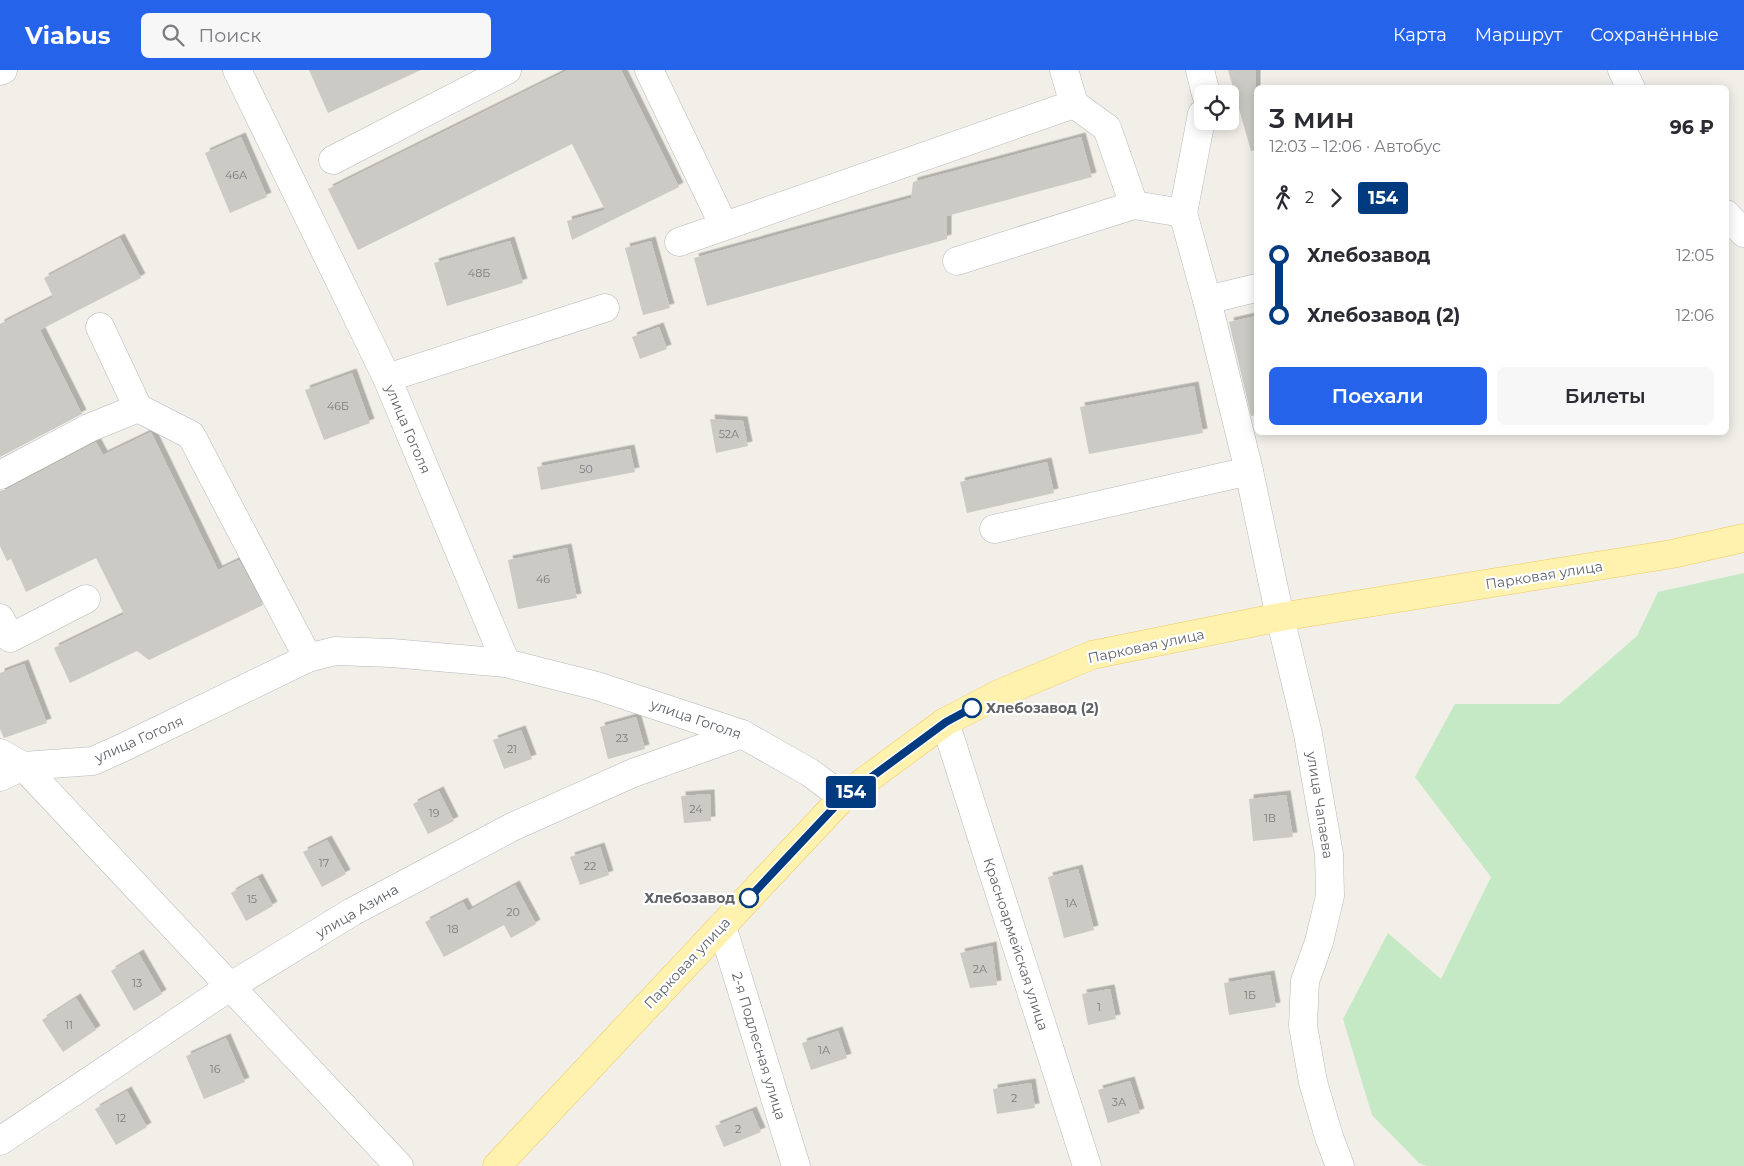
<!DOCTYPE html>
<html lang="ru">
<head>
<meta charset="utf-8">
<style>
	body { margin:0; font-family:Montserrat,sans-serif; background:#f7f7f7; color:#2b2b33; height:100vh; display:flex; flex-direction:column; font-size:19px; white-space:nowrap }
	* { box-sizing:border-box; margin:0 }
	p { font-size:16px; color:#7c7c81 }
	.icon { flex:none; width:28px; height:28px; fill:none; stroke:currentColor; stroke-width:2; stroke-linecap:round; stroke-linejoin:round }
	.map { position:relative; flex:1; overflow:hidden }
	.drawer { position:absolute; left:1254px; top:15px; width:475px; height:350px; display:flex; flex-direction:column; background:#fff; border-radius:8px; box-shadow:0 2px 12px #0003 }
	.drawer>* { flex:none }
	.badge { padding:0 10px; border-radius:4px; font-size:18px; line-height:32px }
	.buttons { position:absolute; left:1194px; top:15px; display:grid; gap:10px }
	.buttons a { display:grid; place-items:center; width:45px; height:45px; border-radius:8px; background:#fff; box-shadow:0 2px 12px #0003; font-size:25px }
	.map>.badge { position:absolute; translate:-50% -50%; box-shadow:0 0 0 2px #fff }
	.legs { display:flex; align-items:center; gap:8px; height:55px; padding:0 15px; font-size:16px }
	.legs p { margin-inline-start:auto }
	.summary { display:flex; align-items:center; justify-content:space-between; height:85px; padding:0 15px }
	h1 { font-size:28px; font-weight:600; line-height:38px }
	.primary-button { display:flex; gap:10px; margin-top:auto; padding:10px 15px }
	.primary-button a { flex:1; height:58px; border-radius:8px; background:#2563eb; color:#fff; font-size:20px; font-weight:600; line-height:58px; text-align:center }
	.primary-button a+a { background:#f7f7f7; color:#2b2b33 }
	ul { padding:0 15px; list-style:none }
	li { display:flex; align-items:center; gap:18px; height:60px; font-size:19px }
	li i { display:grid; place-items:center; width:8px; height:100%; margin:0 6px; background:currentColor }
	li i::after { content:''; width:12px; height:12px; margin:-6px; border:4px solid; border-radius:50%; background:#fff }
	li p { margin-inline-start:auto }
	li:first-child i { background:linear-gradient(#0000 50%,currentColor 0) }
	li:last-child i { background:linear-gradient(currentColor 50%,#0000 0) }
	header { display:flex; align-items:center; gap:30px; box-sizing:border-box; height:70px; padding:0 25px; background:#2563eb; color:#fff }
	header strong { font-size:24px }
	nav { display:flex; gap:28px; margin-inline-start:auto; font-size:18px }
	.search { width:350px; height:45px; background:#f7f7f7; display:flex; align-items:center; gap:12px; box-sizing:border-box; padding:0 18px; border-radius:8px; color:#7c7c81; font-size:19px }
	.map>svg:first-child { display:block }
	.green { fill:#c5e8c5 }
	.building { fill:#cccac5; filter:url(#shadow) }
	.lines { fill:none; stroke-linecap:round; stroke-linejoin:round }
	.minor-casing { stroke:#b5b8bc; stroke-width:29 }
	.major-casing { stroke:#f2c960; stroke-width:29 }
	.minor { stroke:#fff; stroke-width:28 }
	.major { stroke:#fff2af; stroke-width:28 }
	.line-1-casing { stroke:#fff; stroke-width:11 }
	.line-1 { stroke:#003b80; stroke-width:8 }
	.stop-1-dot { fill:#fff; stroke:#003b80; stroke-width:2.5 }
	.labels { text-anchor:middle; stroke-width:4.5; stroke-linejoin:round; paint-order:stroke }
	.number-label { font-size:11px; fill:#7a7d7f }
	.street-label { font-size:14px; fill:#5f6368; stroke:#fff }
	.stop-label { font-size:14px; font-weight:bold; fill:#5f6368; stroke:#fff; text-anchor:start }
</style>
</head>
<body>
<header>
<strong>Viabus</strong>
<div class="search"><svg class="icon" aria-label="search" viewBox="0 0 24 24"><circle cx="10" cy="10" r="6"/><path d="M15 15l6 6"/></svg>Поиск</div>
<nav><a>Карта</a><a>Маршрут</a><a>Сохранённые</a></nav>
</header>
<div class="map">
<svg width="1744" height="1096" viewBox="0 0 1744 1096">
	<defs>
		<filter id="shadow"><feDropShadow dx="4.5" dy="-4.5" stdDeviation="0" flood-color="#0004"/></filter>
	</defs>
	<rect width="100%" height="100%" fill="#f1efe8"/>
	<polygon class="green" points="1744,503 1744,1096 1427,1096 1419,1093 1372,1045 1343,949 1388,863 1441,909 1491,807 1415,707 1455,634 1559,634 1637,566 1658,522"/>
	<g class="building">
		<polygon points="309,0 421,0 328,43"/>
		<polygon points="568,0 621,0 679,117 572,170 567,151 605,140 572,74 358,180 328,119"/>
		<polygon points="1228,0 1256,0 1256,80 1251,81"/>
		<polygon points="241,67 267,127 230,143 205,83"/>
		<polygon points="1081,67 1092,107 947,146 947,169 707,236 694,188 911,128 913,112"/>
		<polygon points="120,168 141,208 40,260 82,344 0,387 0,254 53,227 44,208"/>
		<polygon points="510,171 523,213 447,236 434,193"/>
		<polygon points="651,171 670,238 643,245 625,178"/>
		<polygon points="1256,246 1256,345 1251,346 1229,252"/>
		<polygon points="659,257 667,279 640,289 632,267"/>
		<polygon points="352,303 370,353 324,370 305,320"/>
		<polygon points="1194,316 1203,363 1089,384 1080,337"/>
		<polygon points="710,349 743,351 748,376 716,383"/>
		<polygon points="151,362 218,500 239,490 263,535 149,590 137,581 70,613 54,578 124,544 96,488 26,522 11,489 7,491 0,476 0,421 7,419 96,372 103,385"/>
		<polygon points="630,379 635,402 541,420 537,397"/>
		<polygon points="1047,392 1054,423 967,443 960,412"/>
		<polygon points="567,478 577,528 518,539 508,490"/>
		<polygon points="24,594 47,653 4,668 0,659 0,603"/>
		<polygon points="636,647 645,679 608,689 600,657"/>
		<polygon points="521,660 532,689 504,699 493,670"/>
		<polygon points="439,721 454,751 428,764 413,734"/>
		<polygon points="710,724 711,751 684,753 681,726"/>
		<polygon points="1286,725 1293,767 1253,771 1249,729"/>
		<polygon points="327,770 346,804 322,817 303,782"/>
		<polygon points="600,777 609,805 580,815 570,787"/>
		<polygon points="1078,799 1094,860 1064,868 1048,807"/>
		<polygon points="258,808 273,836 246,851 231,823"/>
		<polygon points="515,815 536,854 511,868 504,855 444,887 425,852 463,832 468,841"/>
		<polygon points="992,876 997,915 970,918 960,883"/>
		<polygon points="139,884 162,924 134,941 111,901"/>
		<polygon points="1270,905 1276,937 1229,945 1224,913"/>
		<polygon points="1110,919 1116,949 1088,955 1082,924"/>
		<polygon points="76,928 96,960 63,982 42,950"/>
		<polygon points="838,961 847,988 811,1000 802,973"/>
		<polygon points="226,968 245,1012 204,1029 186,986"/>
		<polygon points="1130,1011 1140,1043 1108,1053 1098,1020"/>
		<polygon points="1031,1013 1035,1038 997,1044 993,1019"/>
		<polygon points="127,1021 147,1057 116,1075 95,1039"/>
		<polygon points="752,1041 761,1062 724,1077 715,1056"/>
	</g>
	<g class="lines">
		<defs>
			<g id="minor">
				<polyline points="237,0 387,308 506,593"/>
				<polyline points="649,0 724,156"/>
				<polyline points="1064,0 1074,34 1107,58 1134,135 1183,143 1207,230 1249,401 1280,547 1308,664 1329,784 1330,826 1319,872 1305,911 1303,956 1313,1012 1329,1067 1340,1096"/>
				<polyline points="1200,0 1206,24"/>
				<polyline points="1622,0 1631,18"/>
				<polyline points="0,1 3,0"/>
				<polyline points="333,90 507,0"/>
				<polyline points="1183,143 1202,44"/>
				<polyline points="1726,144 1744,163"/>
				<polyline points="679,172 1074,34"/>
				<polyline points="957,191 1134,135"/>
				<polyline points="1207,230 1256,218"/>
				<polyline points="100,257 138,338 191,365 308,588"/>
				<polyline points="387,308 605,238"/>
				<polyline points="0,405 89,358 138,338"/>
				<polyline points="994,459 1249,401"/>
				<polyline points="0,548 10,568 86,529"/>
				<polyline points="945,652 1087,1096"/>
				<polyline points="0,683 23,696 399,1096"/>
				<polyline points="0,707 23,696 93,691 122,678 308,588 335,581 392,583 506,593 597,616 742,664 809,702 843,727"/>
				<polyline points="722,856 796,1096"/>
				<polyline points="0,1071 231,916 352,842 512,757 633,703 742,664"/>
			</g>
			<polyline id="major" points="497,1096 843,727 945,652 999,624 1092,585 1280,547 1672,484 1744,468"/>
		</defs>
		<use href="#minor" class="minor-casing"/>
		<use href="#major" class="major-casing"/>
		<use href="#minor" class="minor"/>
		<use href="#major" class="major"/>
	</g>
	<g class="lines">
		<defs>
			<polyline id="line-1" points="749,828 843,728 946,652 972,638"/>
		</defs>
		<use href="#line-1" class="line-1-casing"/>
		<use href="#line-1" class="line-1"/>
	</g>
	<g class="stop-1-dot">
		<circle cx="972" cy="638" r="9"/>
		<circle cx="749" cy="828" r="9"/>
	</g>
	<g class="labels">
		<g class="number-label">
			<text x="236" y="109">46А</text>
			<text x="479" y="207">48Б</text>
			<text x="338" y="340">46Б</text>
			<text x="729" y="368">52А</text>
			<text x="586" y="403">50</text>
			<text x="543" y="513">46</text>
			<text x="622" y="672">23</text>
			<text x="512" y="683">21</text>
			<text x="696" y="743">24</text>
			<text x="434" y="747">19</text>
			<text x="1270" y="752">1В</text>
			<text x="324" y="797">17</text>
			<text x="590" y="800">22</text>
			<text x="252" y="833">15</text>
			<text x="1071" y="837">1А</text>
			<text x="513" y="846">20</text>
			<text x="453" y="863">18</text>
			<text x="980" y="903">2А</text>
			<text x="137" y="917">13</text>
			<text x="1250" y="929">1Б</text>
			<text x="1099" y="941">1</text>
			<text x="69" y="959">11</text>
			<text x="824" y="984">1А</text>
			<text x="215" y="1003">16</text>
			<text x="1014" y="1032">2</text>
			<text x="1119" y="1036">3А</text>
			<text x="121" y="1052">12</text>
			<text x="738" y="1063">2</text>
		</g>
		<g class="street-label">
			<text transform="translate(408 359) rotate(67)" y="5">улица Гоголя</text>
			<text transform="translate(1544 505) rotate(-9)" y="5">Парковая улица</text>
			<text transform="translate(1146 576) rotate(-12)" y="5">Парковая улица</text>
			<text transform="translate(696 649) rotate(19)" y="5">улица Гоголя</text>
			<text transform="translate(139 669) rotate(-24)" y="5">улица Гоголя</text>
			<text transform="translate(1320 735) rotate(81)" y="5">улица Чапаева</text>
			<text transform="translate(357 841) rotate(-30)" y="5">улица Азина</text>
			<text transform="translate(1016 874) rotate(72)" y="5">Красноармейская улица</text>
			<text transform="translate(687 893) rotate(-47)" y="5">Парковая улица</text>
			<text transform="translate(759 976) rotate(73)" y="5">2-я Подлесная улица</text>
		</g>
		<g class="stop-label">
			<text x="986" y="643">Хлебозавод (2)</text>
			<text x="735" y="833" text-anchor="end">Хлебозавод</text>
		</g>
	</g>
</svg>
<div class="buttons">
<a><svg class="icon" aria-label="locate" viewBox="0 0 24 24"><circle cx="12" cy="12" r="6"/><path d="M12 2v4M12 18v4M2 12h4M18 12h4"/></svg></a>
</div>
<b class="badge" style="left:851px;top:722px;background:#003b80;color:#fff">154</b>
<section class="drawer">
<div class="summary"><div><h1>3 мин</h1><p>12:03 – 12:06 · Автобус</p></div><b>96 ₽</b></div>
<div class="legs"><svg class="icon" aria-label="walk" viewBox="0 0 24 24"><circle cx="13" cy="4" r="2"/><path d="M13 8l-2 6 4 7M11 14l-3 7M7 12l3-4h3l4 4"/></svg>2<svg class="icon" aria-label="forward" viewBox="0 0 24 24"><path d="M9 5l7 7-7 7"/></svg><b class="badge" style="background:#003b80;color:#fff">154</b></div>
<ul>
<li><i style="color:#003b80"></i><b>Хлебозавод</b><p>12:05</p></li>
<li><i style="color:#003b80"></i><b>Хлебозавод (2)</b><p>12:06</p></li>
</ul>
<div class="primary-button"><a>Поехали</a><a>Билеты</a></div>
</section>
</div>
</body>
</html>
